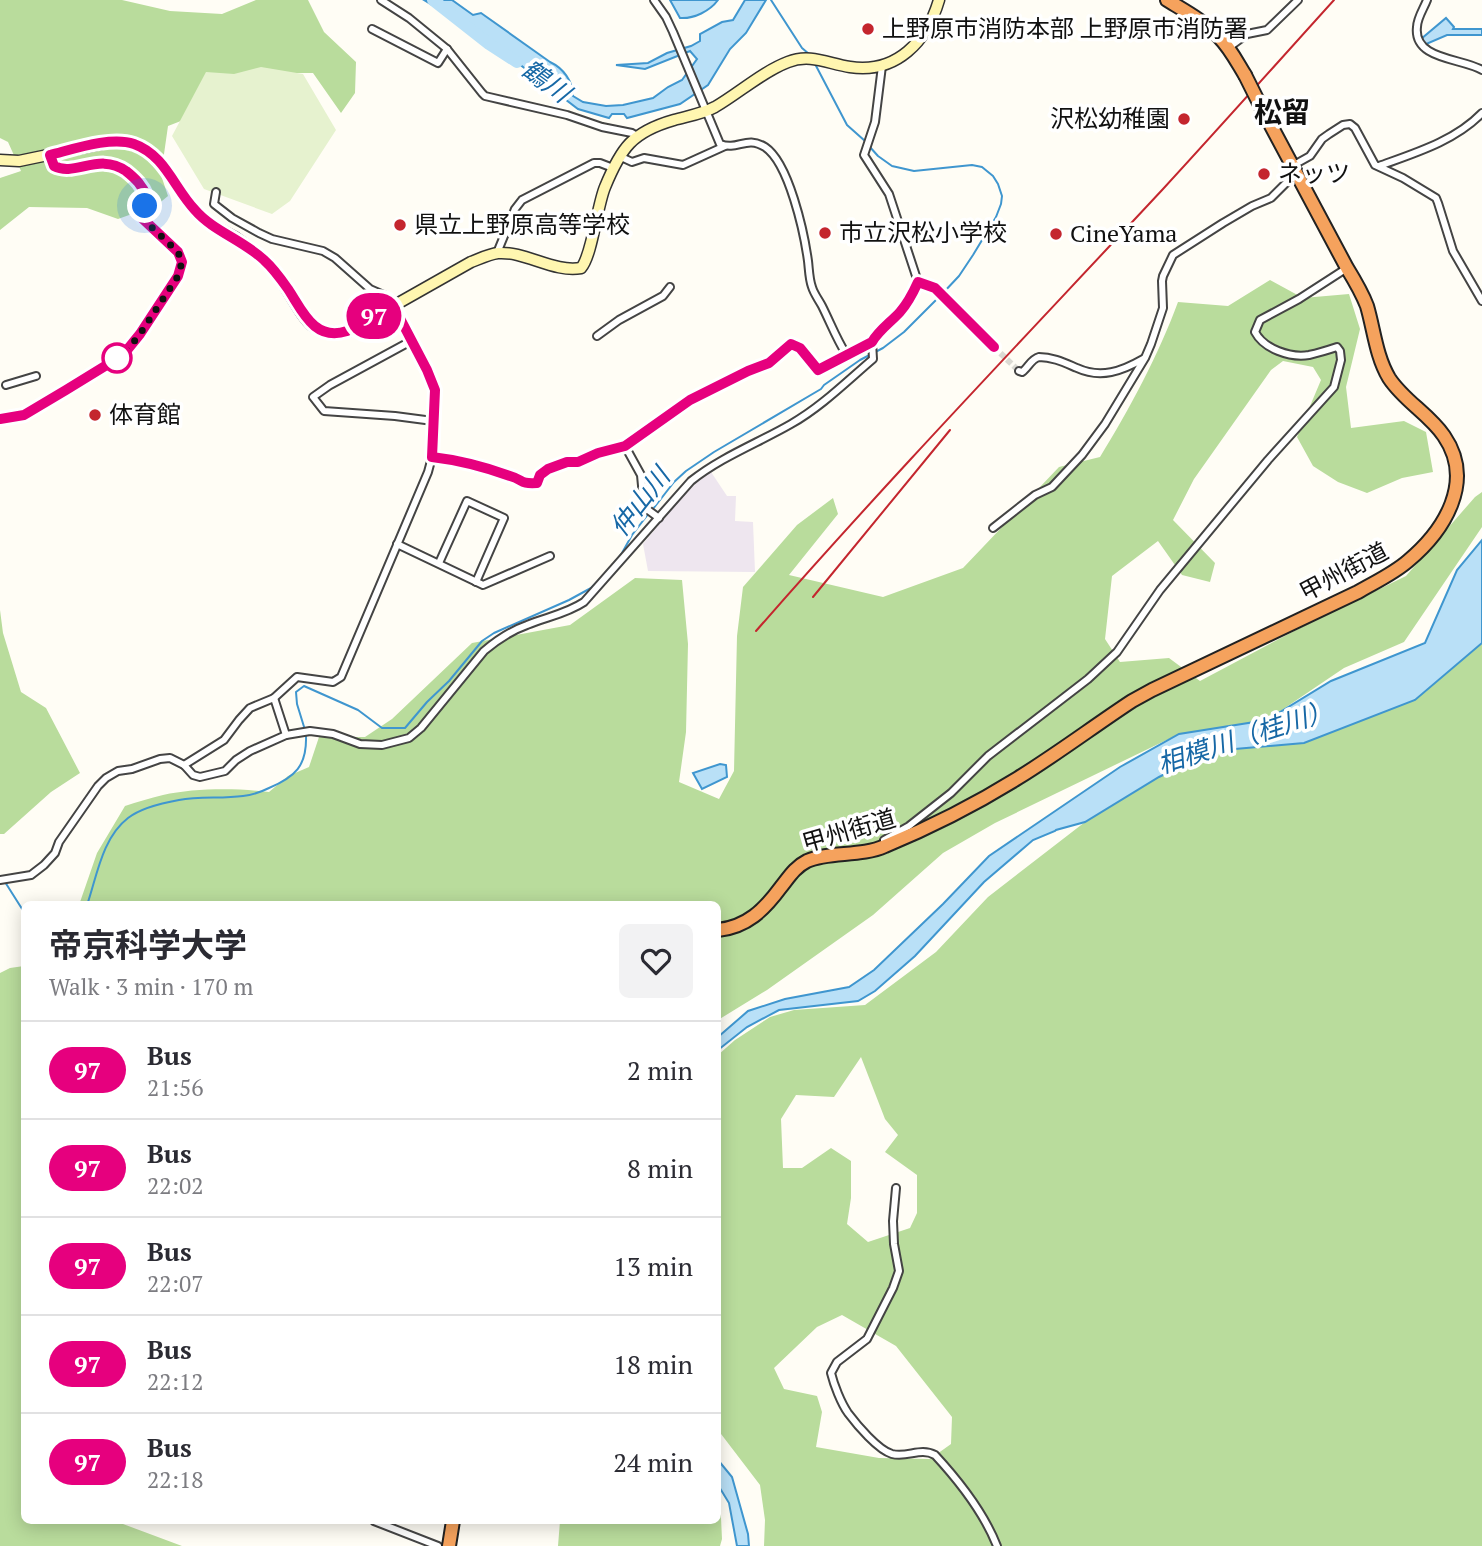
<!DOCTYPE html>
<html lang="en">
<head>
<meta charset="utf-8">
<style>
	body { margin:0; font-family:"PT Serif","Noto Sans JP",serif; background:#f2f2f3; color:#2b2b33; height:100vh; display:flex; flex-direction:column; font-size:26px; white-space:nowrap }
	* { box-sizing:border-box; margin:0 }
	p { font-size:23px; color:#7c7c81 }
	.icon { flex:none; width:38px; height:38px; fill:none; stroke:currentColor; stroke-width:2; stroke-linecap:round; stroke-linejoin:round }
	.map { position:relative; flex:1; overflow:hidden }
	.side { position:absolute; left:21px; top:901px; width:700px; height:623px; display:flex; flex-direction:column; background:#fff; border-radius:10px; box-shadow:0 4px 18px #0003 }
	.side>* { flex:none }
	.badge { padding:0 14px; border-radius:23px; font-size:24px; line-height:46px }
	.you { position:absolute; width:35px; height:35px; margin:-18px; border:5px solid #fff; border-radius:50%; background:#1a73e8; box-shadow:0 0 0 10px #1a73e833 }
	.map>.badge { position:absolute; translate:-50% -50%; box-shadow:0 0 0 4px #fff }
	.round { display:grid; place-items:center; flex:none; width:74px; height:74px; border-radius:10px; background:#f2f2f3 }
	.overview { display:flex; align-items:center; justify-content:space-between; height:119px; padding:0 28px }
	h1 { font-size:33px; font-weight:700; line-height:52px }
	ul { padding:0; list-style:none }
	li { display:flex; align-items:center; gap:21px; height:98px; padding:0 28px; border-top:2px solid #e1e1e2 }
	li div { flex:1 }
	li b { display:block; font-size:26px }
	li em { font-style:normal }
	li .badge { min-width:77px; font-weight:700; text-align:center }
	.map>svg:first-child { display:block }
	.industrial { fill:#eee6ef }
	.forest { fill:#b9dc9c; fill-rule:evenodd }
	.pitch { fill:#e6f2cf }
	.water { fill:#b9e0f7; stroke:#3f96cf; stroke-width:2 }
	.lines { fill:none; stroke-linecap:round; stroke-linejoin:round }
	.stream { stroke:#3f96cf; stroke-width:2 }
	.river { stroke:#b9e0f7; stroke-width:12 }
	.street-tunnel { stroke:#dbdad3; stroke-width:6; stroke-dasharray:6 3; stroke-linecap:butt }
	.street-casing { stroke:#444; stroke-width:10 }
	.secondary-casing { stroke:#333; stroke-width:13 }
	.highway-casing { stroke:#222; stroke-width:16 }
	.street { stroke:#fff; stroke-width:6 }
	.secondary { stroke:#fff6b0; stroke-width:10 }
	.highway { stroke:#f5a25d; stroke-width:12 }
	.rail { stroke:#c4262e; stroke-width:2 }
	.highway-bridge-casing { stroke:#222; stroke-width:16; stroke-linecap:butt }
	.highway-bridge { stroke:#f5a25d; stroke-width:12 }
	.line-casing { stroke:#fff; stroke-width:16 }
	.line { stroke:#e6007e; stroke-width:10 }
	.walk { stroke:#111; stroke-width:7; stroke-dasharray:0 12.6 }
	.poi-dot { fill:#c4262e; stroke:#fff; stroke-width:2.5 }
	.stop-dot { fill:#fff; stroke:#e6007e; stroke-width:3.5 }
	.labels { text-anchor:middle; stroke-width:7; stroke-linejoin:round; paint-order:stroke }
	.poi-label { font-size:24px; fill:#111; stroke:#fff; text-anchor:start }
	.street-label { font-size:24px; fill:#111; stroke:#fff }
	.water-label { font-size:26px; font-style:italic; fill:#1768a6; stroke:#fff }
	.quarter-label { font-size:28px; font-weight:bold; fill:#111; stroke:#fff }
</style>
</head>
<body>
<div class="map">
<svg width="1482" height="1546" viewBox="0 0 1482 1546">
	<rect width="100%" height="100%" fill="#fffdf5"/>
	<polygon class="industrial" points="711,472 727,496 736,496 735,521 753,522 755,572 648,571 643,544 682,497 702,478"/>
	<g class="forest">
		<polygon points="0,0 122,0 170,11 222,14 256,0 308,0 324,32 356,62 355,93 341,113 313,73 260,73 186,119 168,126 161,175 168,196 157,205 118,219 87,208 29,207 0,230 0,178 21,171 8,142 0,138"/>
		<path d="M1270,280L1303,298L1349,294L1360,329L1346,387L1351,428L1404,421L1426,432L1433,472L1402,478L1367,493L1338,482L1313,466L1297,437L1321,380L1313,367L1283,361L1271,370L1194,479L1173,520L1215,563L1210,582L1182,575L1158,541L1112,576L1105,639L1120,662L1169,658L1200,681L1296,630L1406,576L1475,497L1482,492V527L1404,642L1344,668L1267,720L1179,734L995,823L943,853L873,915L767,990L718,1020V905H79L97,853L125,806C137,802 150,798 163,795C194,788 237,788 269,792L288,776L309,767L319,737H365L392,719L472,643L570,625L635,578L682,580L688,644L686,732L679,782L719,799L734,771L737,636L743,587L797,525L833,498L838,514L789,575L883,597L963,568L1059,467L1100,457C1129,410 1159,354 1178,302L1228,306Z"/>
		<polygon points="0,610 3,633 21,692 46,708 80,773 51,792 4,834 0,834"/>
		<path d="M1482,643V1546H764L765,1520L760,1485L718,1430V1055L735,1040L770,1017L794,1010L865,1005L936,952L988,897L1085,822L1159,777L1212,751L1304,743L1415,700ZM861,1057L885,1119L898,1135L885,1152L917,1175V1213L910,1228L868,1242L847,1224L851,1198V1161L831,1148L802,1168H783L781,1119L796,1095L834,1097ZM842,1315L896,1346L952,1417L951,1444L930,1459L879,1458L816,1447L822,1412L817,1396L784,1389L774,1368L817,1327Z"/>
		<polygon points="24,966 24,1521 115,1521 182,1546 0,1546 0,973 10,968"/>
		<polygon points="718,1494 720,1496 722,1539 720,1546 558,1546 560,1521 718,1521"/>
	</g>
	<polygon class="pitch" points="261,67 303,74 336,130 290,201 272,214 204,189 172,136 206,72 234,74"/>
	<g class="water">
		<path d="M424,0H452L473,15L481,13L550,62C563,68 573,81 573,96L583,102L606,106L623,105L653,98L668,87L682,80L697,59L690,51L645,69L616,65L648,63L667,53L691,46L700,41V34L722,22L733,20L745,0H766L746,33L730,49L708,85L680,104L627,118L624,114H612L609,118L578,109L481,35Z"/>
		<path d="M670,0H718C710,11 694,19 680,18Z"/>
		<polygon points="1446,18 1454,27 1453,29 1482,29 1482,35 1447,35 1424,45 1421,39"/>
		<polygon points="1482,540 1482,643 1415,700 1304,743 1212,751 1159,777 1085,822 1056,830 1055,831 1033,840 984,882 915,956 875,991 858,1001 779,1010 747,1027 718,1050 718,1037 748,1011 785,999 849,987 874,970 943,904 989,856 1120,767 1179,734 1267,720 1331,681 1425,643 1457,570"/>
		<polygon points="720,764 726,765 727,777 702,789 693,773"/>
		<polygon points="718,1460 732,1477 748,1534 749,1546 737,1546 729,1503 718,1485"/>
	</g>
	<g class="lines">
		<g class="stream">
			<polyline points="771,0 802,48 809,54"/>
			<polyline points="814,62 847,125 865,141"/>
			<polyline points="653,509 674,482 686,471 714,452 821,389 824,385 860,360 883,348 904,332 943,293 959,276 973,255 996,217 1001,204 1002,196 998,184 993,176 982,167 972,165 914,171 892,166 878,156 869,146"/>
			<polyline points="612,566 622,553 632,535 649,513"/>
			<polyline points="305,730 297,704 296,692 304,686 358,710 382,728 405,728 427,702 449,681 482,641 494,633 569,600 591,588 599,580"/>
			<polyline points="5,882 24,912"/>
			<path d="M87,905C97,876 102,838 128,818C141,808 162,803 179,800C200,796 222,799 243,796C253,795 261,792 269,788C295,777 307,766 306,736"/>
		</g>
		<polyline class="river" points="433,0 489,44 517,62"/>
		<polyline class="street-tunnel" points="994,347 1019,371"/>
		<defs>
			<g id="street">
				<polyline points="381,0 409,18 447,49 482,93 485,96 567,115 602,127 632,133 637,136"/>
				<path d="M654,0L666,17L673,32L720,144C738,151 746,135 765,147C789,163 804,232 808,261C809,269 809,279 812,287C814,294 819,300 822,306C831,324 836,338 846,354"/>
				<path d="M1427,0C1424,8 1417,18 1417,27C1413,60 1462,58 1482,70"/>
				<polyline points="372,29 438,63 447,49"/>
				<polyline points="1228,48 1247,34 1267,30 1298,0"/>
				<polyline points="619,156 632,162 644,158 683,165 725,146"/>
				<polyline points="1292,166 1310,156 1322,139 1329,134 1343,125 1350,124 1355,128 1375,165 1403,178 1436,198 1438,203 1453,251 1482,301"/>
				<path d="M1379,166C1415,153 1455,141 1482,113"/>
				<polyline points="497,253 515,209 522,200 594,163 600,163 613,168"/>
				<polyline points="918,282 935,288 994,347"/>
				<polyline points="597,336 619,320 663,296 670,287"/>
				<polyline points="411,341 330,385 313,397 324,411 395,416 433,421"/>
				<path d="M1019,371L1022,372C1028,368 1031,359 1039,357C1053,357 1065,363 1077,368C1101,379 1122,371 1143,359"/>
				<polyline points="6,385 36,376"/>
				<path d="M0,419L24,415L123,355L140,334L178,276L182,262L178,252L143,219L140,214L147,197C142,185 136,179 126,171C99,152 75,177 54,166L50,155"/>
				<polyline points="625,446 641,475 644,507 659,518"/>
				<path d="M432,457C458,460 485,467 510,476C524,480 519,484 537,483L540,475L548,469L567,462H577L598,453L625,446L690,400L748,371L769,363L791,344L800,348L818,370L872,342L910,299L918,282L889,194L864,155L875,122L882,66"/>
				<polyline points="993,528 1035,495 1052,487 1082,455 1105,424 1145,358 1151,344 1163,308 1162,281 1163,276 1173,255 1223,223 1252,206 1271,198 1287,182 1295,172"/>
				<polyline points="397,544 483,585 550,556"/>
				<polyline points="439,563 467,501 504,518 476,582"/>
				<polyline points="274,698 286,735"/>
				<polyline points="184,765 224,740 239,720 250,708 274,698 297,677 333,682 341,677 428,472 432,457 435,390 427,370 393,305 386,296 370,289 335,258 323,251 272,239 259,233 232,218 214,204 216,192"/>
				<path d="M884,840L909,826L951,793L988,756L1088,679L1117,652L1160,590L1268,460L1334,387L1341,360L1340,351L1337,347C1328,350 1318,353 1309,355C1290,358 1264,349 1255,332L1260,320L1299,299L1347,268"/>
				<path d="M0,880L31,875L44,865L55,853L59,842L98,786L106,778L118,771L132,769L160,759L170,758L184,765L193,775L200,777L225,771L236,760L250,751L286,735L310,731L333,734L360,744L382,745L409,738L421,728L484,651C497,640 510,631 527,625C546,617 566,614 584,602L691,481C721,457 758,443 791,424C821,407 846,382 873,359L872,342"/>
				<path d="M896,1188L893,1221L894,1244L899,1271L893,1288L867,1339L837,1362L831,1373C834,1385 841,1403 848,1413C857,1425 878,1450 892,1454C908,1458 920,1447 935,1455C959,1481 984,1513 997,1546"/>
				<polyline points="374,1521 438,1546"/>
			</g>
			<path id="secondary" d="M0,160L19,161L115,141C167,146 166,181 196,212C207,224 222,230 236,238C249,247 263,257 273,269C286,284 300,316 313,326C324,333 336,334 349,331L471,262C479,259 489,254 498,253C525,251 554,273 581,268C592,256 597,206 605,187C621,148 632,132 674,120C688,116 702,114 715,107C739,93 762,72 788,62C810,53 829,64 850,67C897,74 927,41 939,0"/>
			<g id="highway">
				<path d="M1167,0C1185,11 1204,21 1219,37C1230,48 1237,62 1245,75"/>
				<path d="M718,930C747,927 764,910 781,887C789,877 795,867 807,861C829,851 861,857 885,846C931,827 976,804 1018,778C1057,754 1094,726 1132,701L1152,690L1358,592C1375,582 1393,574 1408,561C1445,530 1475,481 1444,436C1429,414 1404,401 1389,378C1376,356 1374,330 1367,306C1362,293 1355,281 1347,268L1260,105"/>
				<polyline points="449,1546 453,1521"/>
			</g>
		</defs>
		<use href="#street" class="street-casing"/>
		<use href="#secondary" class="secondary-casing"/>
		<use href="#highway" class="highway-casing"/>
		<use href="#street" class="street"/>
		<use href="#secondary" class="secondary"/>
		<use href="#highway" class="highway"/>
		<g class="rail">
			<polyline points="813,597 950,430"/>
			<path d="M756,631C888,480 1026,336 1163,189C1220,127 1277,63 1334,0"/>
		</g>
		<defs>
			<polyline id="highway-bridge" points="1245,75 1260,105"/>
		</defs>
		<use href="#highway-bridge" class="highway-bridge-casing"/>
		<use href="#highway-bridge" class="highway-bridge"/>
	</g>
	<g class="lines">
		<defs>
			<path id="line" d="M0,419L24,415L66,390L123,355L140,334L178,276L182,262L178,252L143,219L140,214L147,197C142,185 136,179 126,171C99,152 75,177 54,166L50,155C74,149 111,136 134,144C165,155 174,188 195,210C213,231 243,240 264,260C273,268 281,279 288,289C302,310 314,342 347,331C363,326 379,314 393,305L427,370L435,390L432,457C458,460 485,467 510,476C524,480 519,484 537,483L540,475L548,469L567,462H578L598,453L625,446L690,400L748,371L769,363L791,344L800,348L818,370L872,342C879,330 891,322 900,312C908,303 913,293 918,282L935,288L994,347"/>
		</defs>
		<use href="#line" class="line-casing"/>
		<use href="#line" class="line"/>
		<polyline class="walk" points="117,358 123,355 140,334 178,276 182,262 178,252 143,219 140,214 145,206"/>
	</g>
	<g class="poi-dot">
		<circle cx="868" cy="29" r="7"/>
		<circle cx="1184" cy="119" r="7"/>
		<circle cx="1264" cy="174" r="7"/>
		<circle cx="400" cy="225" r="7"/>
		<circle cx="825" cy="233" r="7"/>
		<circle cx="1056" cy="234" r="7"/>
		<circle cx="95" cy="415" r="7"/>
	</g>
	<circle class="stop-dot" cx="117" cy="358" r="14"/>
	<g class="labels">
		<g class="poi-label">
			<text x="882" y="37">上野原市消防本部 上野原市消防署</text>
			<text x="1170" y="127" text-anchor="end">沢松幼稚園</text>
			<text x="1278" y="182">ネッツ</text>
			<text x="414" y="233">県立上野原高等学校</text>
			<text x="839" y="241">市立沢松小学校</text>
			<text x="1070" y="242">CineYama</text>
			<text x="109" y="423">体育館</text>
		</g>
		<g class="street-label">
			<text transform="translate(1344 572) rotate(-28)" y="8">甲州街道</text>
			<text transform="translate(849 831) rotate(-16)" y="8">甲州街道</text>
		</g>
		<g class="water-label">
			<text transform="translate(546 81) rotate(36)" y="9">鶴川</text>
			<text transform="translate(640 502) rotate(-52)" y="9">仲山川</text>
			<text transform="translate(1245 737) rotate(-18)" y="9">相模川（桂川）</text>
		</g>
		<g class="quarter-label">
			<text x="1282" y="122">松留</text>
		</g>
	</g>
</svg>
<div class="you" style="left:145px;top:206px"></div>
<b class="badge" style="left:374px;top:316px;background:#e6007e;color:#fff">97</b>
<section class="side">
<div class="overview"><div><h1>帝京科学大学</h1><p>Walk · 3 min · 170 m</p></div><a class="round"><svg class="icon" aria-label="heart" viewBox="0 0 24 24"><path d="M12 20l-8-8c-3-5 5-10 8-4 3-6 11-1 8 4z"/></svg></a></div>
<ul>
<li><span class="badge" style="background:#e6007e;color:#fff">97</span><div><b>Bus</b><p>21:56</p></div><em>2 min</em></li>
<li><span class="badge" style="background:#e6007e;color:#fff">97</span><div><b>Bus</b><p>22:02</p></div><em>8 min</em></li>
<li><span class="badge" style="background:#e6007e;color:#fff">97</span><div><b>Bus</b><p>22:07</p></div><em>13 min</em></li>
<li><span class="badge" style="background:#e6007e;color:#fff">97</span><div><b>Bus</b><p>22:12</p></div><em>18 min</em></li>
<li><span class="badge" style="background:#e6007e;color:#fff">97</span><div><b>Bus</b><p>22:18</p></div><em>24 min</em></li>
</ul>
</section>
</div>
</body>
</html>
